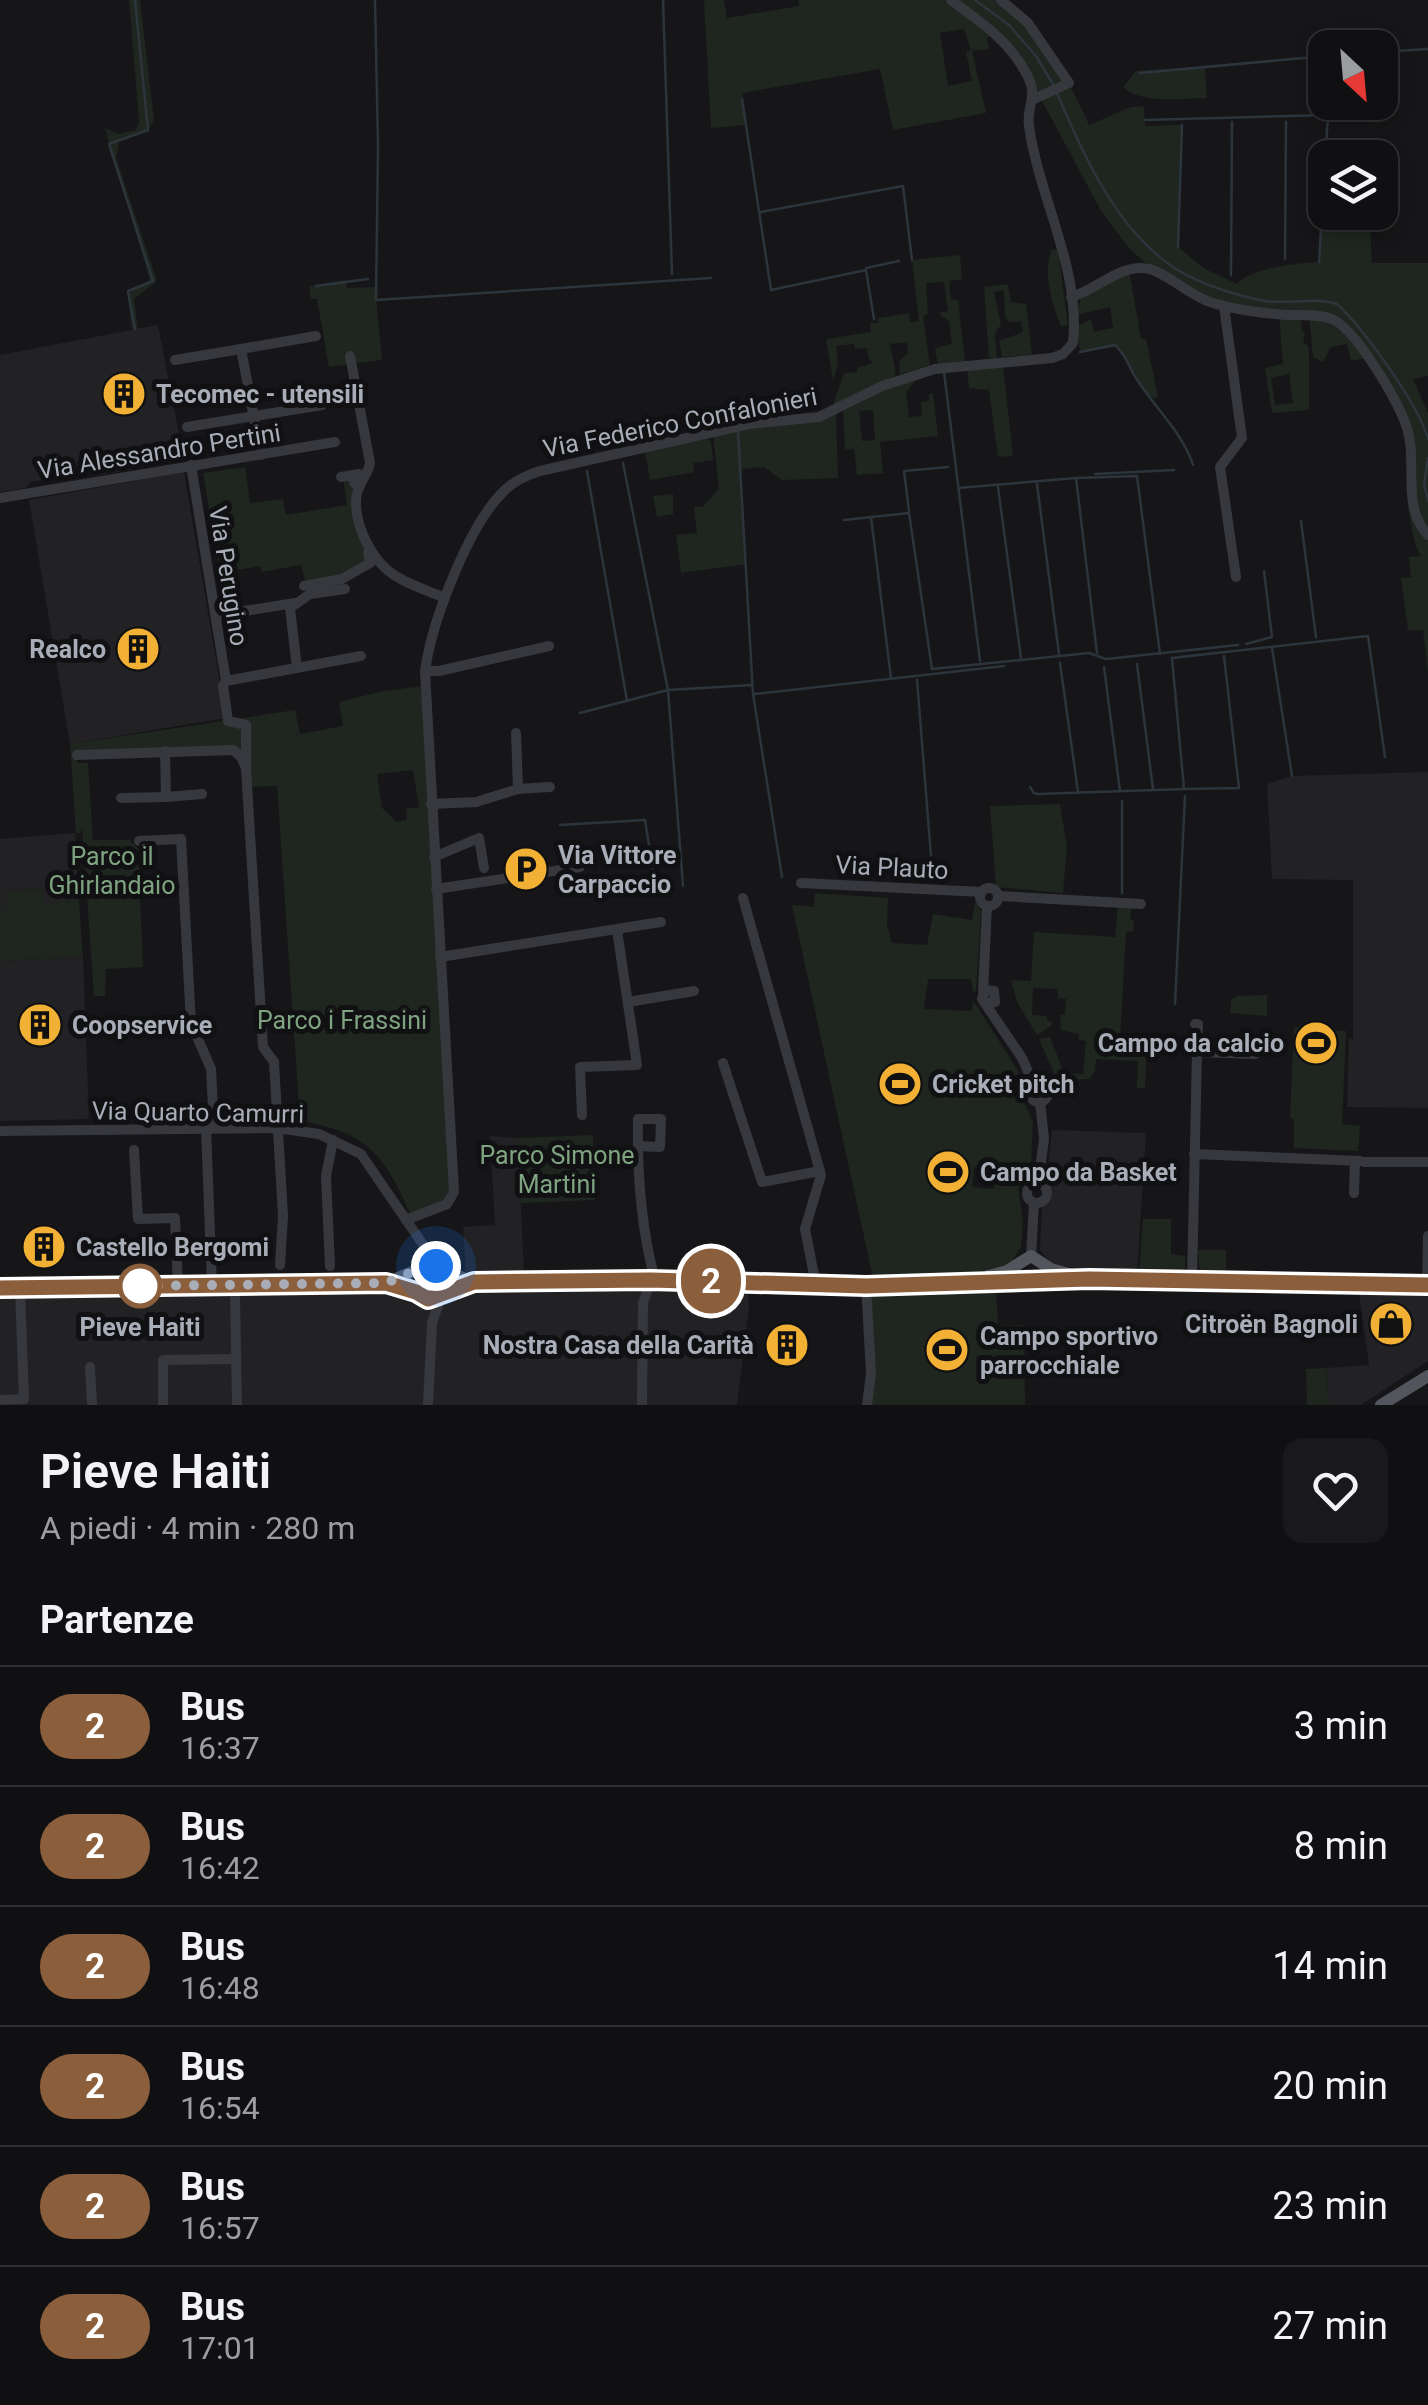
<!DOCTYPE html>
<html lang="it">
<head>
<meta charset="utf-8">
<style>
	body { margin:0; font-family:Roboto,sans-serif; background:#19191b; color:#f1f3f6; height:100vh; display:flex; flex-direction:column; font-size:38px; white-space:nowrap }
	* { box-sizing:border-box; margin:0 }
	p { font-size:32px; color:#9c9d9f }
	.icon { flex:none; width:55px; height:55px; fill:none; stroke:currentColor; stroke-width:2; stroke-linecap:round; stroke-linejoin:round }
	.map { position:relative; height:1405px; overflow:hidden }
	.details { display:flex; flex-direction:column; background:#101012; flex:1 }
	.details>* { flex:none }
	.badge { padding:0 20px; border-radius:32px; font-size:35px; line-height:65px }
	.needle { width:65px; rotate:154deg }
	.tools { position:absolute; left:1308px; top:30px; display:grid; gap:20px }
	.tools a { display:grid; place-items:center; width:90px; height:90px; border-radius:20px; background:#101012; box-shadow:0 5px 15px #0003,0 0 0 2px #303032; font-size:50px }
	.you { position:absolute; width:50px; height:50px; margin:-25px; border:8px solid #fff; border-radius:50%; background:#1a73e8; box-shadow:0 0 0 15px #1a73e833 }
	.map>.badge { position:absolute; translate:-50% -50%; box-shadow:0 0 0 5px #fff }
	h2 { padding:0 40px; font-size:38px; line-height:90px }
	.round { display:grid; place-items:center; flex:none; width:105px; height:105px; border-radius:20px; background:#19191b }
	.headline { display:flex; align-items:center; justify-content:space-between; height:170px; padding:0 40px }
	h1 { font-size:48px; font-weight:600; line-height:75px }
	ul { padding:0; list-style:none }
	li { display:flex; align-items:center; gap:30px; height:120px; padding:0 40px; border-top:2px solid #303032 }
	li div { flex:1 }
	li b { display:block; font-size:38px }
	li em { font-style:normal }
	li .badge { min-width:110px; font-weight:700; text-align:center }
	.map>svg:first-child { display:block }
	.built { fill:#222225 }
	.green { fill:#1e261f; fill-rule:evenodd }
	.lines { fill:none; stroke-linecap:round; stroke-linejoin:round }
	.stream { stroke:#2c353c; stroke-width:2.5 }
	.minor { stroke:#37383d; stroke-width:10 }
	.major { stroke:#53555c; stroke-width:12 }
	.line-casing { stroke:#fff; stroke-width:22 }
	.line { stroke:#8b5e3c; stroke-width:15 }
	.walk { stroke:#a8adb8; stroke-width:10; stroke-dasharray:0 18 }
	.stop-dot { fill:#fff; stroke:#8b5e3c; stroke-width:5 }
	.labels { text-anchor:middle; stroke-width:10; stroke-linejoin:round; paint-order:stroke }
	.poi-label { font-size:25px; font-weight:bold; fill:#a8adb8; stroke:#111113; text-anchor:start }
	.street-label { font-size:25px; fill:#a8adb8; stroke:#111113 }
	.park-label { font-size:25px; fill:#7fa381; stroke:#111113 }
	.stop-label { font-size:25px; font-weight:bold; fill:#a8adb8; stroke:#111113 }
</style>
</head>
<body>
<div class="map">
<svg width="1428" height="1405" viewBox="0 0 1428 1405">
	<rect width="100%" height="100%" fill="#161618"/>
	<g class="built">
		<polygon points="158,325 184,460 95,476 92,470 30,482 26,488 0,492 0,355"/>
		<polygon points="184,472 226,718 70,744 29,500"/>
		<polygon points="1428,772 1428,1108 1347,1107 1349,1039 1353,1039 1353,880 1272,879 1267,784 1292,776"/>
		<polygon points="75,833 79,901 43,903 42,889 7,891 7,911 0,911 0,839"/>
		<polygon points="83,957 89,1119 0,1121 0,961"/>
		<polygon points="1052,1130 1146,1133 1137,1272 1085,1270 1051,1263 1040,1250 1042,1206 1050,1197 1048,1169"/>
		<polygon points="490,1136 518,1138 524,1274 466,1275 463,1227 495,1225"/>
		<polygon points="474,1282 748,1283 749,1308 737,1405 0,1405 0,1288"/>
		<polygon points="1359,1293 1428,1294 1428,1361 1361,1405 1329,1405 1326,1368 1369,1365"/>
	</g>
	<g class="green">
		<polygon points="129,0 140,0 154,120 148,130 119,141 116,158 156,278 156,282 134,299 138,329 132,330 127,292 150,280 105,128 119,134 136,130 139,122"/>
		<path d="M704,0H724L727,18L799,6V0H1001C1041,34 1069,78 1089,125L1131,107L1144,106L1145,126L1182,125L1178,247L1205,269L1237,284C1251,268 1297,263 1319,262L1324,185L1325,212L1369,213L1372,263H1428V376L1413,379L1428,413V672L1423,630H1408L1401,578L1411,577L1409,557L1421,556L1415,544L1408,508L1412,505L1411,441L1367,358L1351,361L1347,344L1331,347L1323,362L1313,357L1309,316H1301L1302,331L1305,333L1303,343L1308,346L1309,354V410L1272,413L1265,368L1283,364L1279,314L1224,306L1153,270L1128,247L1100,209L1040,97L993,36L987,37L989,49L972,51L986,113L893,130L880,69L742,93L745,125L711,128ZM964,29L971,50L966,52L972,81L948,86L940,33ZM1289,374L1293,403L1275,405L1271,378Z"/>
		<path d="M1199,67L1205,69L1207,98C1181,98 1143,105 1123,87L1136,71Z"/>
		<path d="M1058,249L1068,325L1061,326C1052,304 1043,274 1051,250Z"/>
		<polygon points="960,255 962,279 949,281 951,300 958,300 965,362 938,366 935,348 952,344 949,321 941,316 940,312 948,311 944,282 926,283 928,314 923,316 930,365 900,374 899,361 908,353 907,342 890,344 896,375 833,405 844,373 857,372 857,368 873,363 869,359 867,348 855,349 854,344 836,346 838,363 833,380 826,339 871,332 870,323 878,323 878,318 909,313 910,322 919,321 912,260"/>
		<polygon points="1129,270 1141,339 1146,339 1158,397 1150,399 1120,348 1115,345 1080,352 1077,326 1091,319 1094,332 1113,328 1110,307 1076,315 1081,298"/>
		<polygon points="346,280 347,288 375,287 382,360 329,367 317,299 311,299 309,286"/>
		<polygon points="1008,284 1011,302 1026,304 1032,354 1002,357 999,341 1023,332 1021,321 1010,322 1005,318 1004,290 994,292 1001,324 995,334 997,358 989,358 984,287"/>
		<polygon points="1003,365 1013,456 998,457 989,390 969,388 967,368"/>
		<path d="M916,380L906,392L909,417L922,416L921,402L929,401V394L933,393L938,436L880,442L883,473L857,475L854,449L845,450L843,411L892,386ZM873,410L875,440L862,441L859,411Z"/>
		<polygon points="836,411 838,478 782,480 764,467 741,469 746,564 681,573 676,535 697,533 694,507 702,507 719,489 713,433"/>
		<polygon points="705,438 711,442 713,460 693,463 694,472 650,480 645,451"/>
		<polygon points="245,467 250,503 283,499 286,515 347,505 343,477 354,481 352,501 370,556 359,571 306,585 301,565 262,572 260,566 220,573 203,473"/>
		<polygon points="673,494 673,514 657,517 653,496"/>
		<path d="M424,686L453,1196L412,1218C386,1157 369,1132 300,1121L277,786L246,787V768L233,750L77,755V763H88L93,840H130L138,849L143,967L106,969L105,996H94L82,828L81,833H76L70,744L295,710L300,734L343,726L339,702L383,691ZM413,770L419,807L406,809L407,820L397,822L382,808L377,774Z"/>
		<polygon points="1060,804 1067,847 1063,893 996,887 990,806"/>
		<polygon points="42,889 44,903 79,901 83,957 0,961 0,911 7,910 6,891"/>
		<path d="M815,893L888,898L887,925L892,943L927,945L933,914L972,920L975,902L981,911L976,991L973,992L971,979H928L924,1009L972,1011L973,1000L1019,1072L1022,1098L1033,1122L1031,1164L1018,1189L1023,1220L1021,1247L1010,1264L972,1273L873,1278L792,905L814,907ZM974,1167L989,1174L993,1169L1001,1172L993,1189L972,1187Z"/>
		<polygon points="1118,906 1131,907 1130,919 1134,920 1133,931 1126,932 1120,1041 1147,1042 1145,1088 1137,1088 1138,1061 1096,1059 1095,1071 1089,1079 1057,1080 1039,1039 1050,1037 1064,1073 1083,1074 1086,1041 1079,1040 1079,1034 1061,1030 1060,1015 1065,1015 1066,999 1058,998 1058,989 1033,988 1032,1015 1047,1016 1047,1021 1052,1021 1051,1026 1037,1035 1017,1002 1011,980 1031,981 1034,932 1115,937"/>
		<polygon points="1267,995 1267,1016 1230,1013 1231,1000 1237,996"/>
		<polygon points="1294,1027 1346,1031 1342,1124 1360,1126 1358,1151 1294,1148 1294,1121 1290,1116"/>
		<polygon points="593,1135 595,1200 521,1203 518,1138"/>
		<polygon points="1143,1219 1171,1219 1171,1254 1185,1256 1185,1273 1139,1273"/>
		<polygon points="1198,1250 1226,1250 1226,1275 1200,1273"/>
		<polygon points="996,1288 998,1326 1024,1325 1025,1405 867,1405 866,1290"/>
		<polygon points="1326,1368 1329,1405 1307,1405 1306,1369"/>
	</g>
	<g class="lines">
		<g class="stream">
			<polyline points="375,0 378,145 376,300 711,278"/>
			<polyline points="663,0 672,274"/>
			<polyline points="975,0 1009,25 1036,56 1054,86"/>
			<polyline points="1380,52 1428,49"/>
			<polyline points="1140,73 1325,56"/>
			<path d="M1057,93C1082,152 1113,222 1166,262C1192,282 1228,293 1259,300C1285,306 1312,296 1337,304C1363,328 1419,405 1428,439"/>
			<polyline points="742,99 771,290 866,270 874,319"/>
			<polyline points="1145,120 1328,115"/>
			<polyline points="1325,158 1329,102"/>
			<polyline points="761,212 903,186 912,260"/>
			<polyline points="1178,247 1182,125"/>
			<polyline points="1285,259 1286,122"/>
			<polyline points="1319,262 1325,164"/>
			<polyline points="866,268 899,261"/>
			<polyline points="1231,275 1232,122"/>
			<polyline points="316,286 368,279"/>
			<polyline points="135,329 128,291 153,281 109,144 148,130 135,0"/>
			<path d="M1080,352L1115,345C1125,353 1129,367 1136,378C1154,407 1183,433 1193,465"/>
			<polyline points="944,372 980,661"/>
			<polyline points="738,431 753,694 782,877"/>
			<polyline points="1428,458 1424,484 1428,501"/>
			<polyline points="587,471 627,701"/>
			<polyline points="1095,474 1174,470"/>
			<polyline points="1076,478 1097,653"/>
			<polyline points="1037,484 1059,654"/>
			<polyline points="998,487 1021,658"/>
			<polyline points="958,488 1076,478 1137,476 1160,654"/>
			<polyline points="909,511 904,471 948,467"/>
			<polyline points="871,517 891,678"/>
			<polyline points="844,520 909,513 932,669 1089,653 1106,659 1238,645"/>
			<polyline points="1301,521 1316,637"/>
			<polyline points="1246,644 1272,637 1264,571"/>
			<polyline points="1272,648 1292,776"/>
			<polyline points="1060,663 1078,792"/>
			<polyline points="1137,664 1153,789"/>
			<polyline points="1104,667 1120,791"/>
			<polyline points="917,680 933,881"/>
			<polyline points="755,694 1004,666"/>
			<polyline points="580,713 668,690 623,463"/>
			<polyline points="1030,787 1034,793 1038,794 1184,789 1172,658 1368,636 1385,757"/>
			<polyline points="1185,789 1239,788 1224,656"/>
			<polyline points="1122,801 1122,893"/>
			<polyline points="560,825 645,820 655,883"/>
			<polyline points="683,886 668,690 752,685"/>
			<polyline points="1175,1004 1185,796"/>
		</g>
		<g class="minor">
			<polyline points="1001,0 1028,23 1069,83 1034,99"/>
			<path d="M1071,297C1094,291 1117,267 1142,268C1162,268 1188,295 1210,302C1234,310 1260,313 1286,315C1300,315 1318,314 1332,319C1356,329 1397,400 1406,425C1419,461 1400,506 1428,535"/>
			<polyline points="1224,306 1242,438 1220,467 1236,577"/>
			<path d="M350,356L370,463C368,476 357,484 356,499C355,526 371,560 394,575C409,585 429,591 445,598"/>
			<polyline points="175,360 241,349"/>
			<polyline points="187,427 322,405"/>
			<polyline points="261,455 241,349 316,336"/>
			<polyline points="191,465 226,681 361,656"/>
			<polyline points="341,477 359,474 354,483"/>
			<polyline points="0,498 335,442"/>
			<polyline points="304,586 342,579 370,563 368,552"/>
			<polyline points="219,615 295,603"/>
			<polyline points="297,668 290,608 310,594 345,589"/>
			<polyline points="425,671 439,671 549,646"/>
			<polyline points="226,681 223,686 228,721 246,725 246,767"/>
			<polyline points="516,733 518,789"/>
			<polyline points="165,751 166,797 202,794"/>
			<polyline points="77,755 233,750 241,757 246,768 263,1047 274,1062 283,1216 280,1265"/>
			<polyline points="121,798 166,797"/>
			<polyline points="431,804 476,802 518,789 550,787"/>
			<polyline points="139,841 181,839 191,1023 211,1069 214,1128"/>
			<polyline points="434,857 479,838 484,868"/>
			<polyline points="801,883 982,892"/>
			<circle cx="989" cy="897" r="9"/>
			<polyline points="436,889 580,867"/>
			<polyline points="999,896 1141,904"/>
			<polyline points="743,898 821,1175 805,1229 816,1285"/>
			<polyline points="440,957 661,922"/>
			<polyline points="983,992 987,906"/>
			<polyline points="628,1002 694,991"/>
			<polyline points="985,1003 995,1002 994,991 985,990 982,999 1022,1058 1034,1085"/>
			<polyline points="1195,1024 1198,1024 1197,1052"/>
			<polyline points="723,1063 762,1182 820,1171"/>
			<circle cx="1039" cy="1093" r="9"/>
			<polyline points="582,1115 580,1067 637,1065 617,930"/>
			<polyline points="206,1128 212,1286"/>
			<polyline points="0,1131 277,1128 319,1134 361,1154 439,1268"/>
			<path d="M638,1146L660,1147L661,1119H638C637,1173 641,1228 655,1280"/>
			<polyline points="134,1150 138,1219 175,1218 178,1286"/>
			<polyline points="1194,1154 1360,1161"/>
			<polyline points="1364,1162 1428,1162"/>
			<circle cx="1037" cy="1193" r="10"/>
			<polyline points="1038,1184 1044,1139 1040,1102"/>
			<polyline points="1354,1193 1355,1161"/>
			<path d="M406,1220L447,1204L454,1192L425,671C432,621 469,523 506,489C516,480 527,475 540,471L749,424L819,417L882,386L935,369L1052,358L1063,354L1073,343C1081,269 1039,198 1029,126C1026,104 1039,98 1027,75C1010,41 980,22 951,0"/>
			<polyline points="1031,1256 1034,1203"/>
			<polyline points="330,1266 326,1176 333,1140"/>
			<polyline points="1192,1281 1197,1052 1255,1054"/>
			<polyline points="866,1285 871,1373 867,1405"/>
			<polyline points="1427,1285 1428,1236"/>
			<polyline points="235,1295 237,1405"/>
			<polyline points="90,1367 92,1405"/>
			<polyline points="0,1400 24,1399 20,1288"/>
			<polyline points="163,1405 163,1360 236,1359"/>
			<polyline points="428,1405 432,1323 442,1294"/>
			<polyline points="642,1405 643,1303 651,1280"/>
		</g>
		<g class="major">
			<polyline points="988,1276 1007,1271 1031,1256 1051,1269 1077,1276"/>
			<polyline points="386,1283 416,1291 428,1299 474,1282 651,1280 866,1285 1089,1279 1428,1285"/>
			<polyline points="0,1288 386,1283 429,1265 471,1281"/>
			<polyline points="1381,1405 1428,1376"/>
		</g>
	</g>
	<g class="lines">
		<defs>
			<polyline id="line" points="0,1288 386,1283 416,1292 428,1299 474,1282 651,1280 866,1286 1089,1279 1428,1285"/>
		</defs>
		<use href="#line" class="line-casing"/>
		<use href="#line" class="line"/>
		<path class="walk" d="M140,1286L386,1283C399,1278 425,1265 436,1266"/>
	</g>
	<defs>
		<symbol id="building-disc" viewBox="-11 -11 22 22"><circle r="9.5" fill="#f2b134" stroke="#111113"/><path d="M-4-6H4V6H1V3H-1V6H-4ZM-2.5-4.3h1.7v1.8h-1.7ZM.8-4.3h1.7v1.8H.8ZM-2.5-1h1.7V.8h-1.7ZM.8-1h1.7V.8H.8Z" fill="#111"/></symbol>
		<symbol id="parking-disc" viewBox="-11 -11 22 22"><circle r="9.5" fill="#f2b134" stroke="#111113"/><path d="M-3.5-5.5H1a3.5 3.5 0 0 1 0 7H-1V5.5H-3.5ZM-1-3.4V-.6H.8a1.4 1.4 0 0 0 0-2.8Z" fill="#111"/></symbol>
		<symbol id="stadium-disc" viewBox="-11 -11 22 22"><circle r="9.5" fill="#f2b134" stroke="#111113"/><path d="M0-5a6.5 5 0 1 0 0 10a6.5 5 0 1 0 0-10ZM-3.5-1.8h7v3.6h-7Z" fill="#111"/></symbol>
		<symbol id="shop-disc" viewBox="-11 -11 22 22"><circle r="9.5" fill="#f2b134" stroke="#111113"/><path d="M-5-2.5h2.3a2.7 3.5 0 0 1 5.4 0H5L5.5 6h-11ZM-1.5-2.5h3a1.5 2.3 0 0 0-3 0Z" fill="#111"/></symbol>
	</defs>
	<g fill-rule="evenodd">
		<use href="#building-disc" x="99" y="369" width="50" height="50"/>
		<use href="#building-disc" x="113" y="624" width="50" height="50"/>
		<use href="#parking-disc" x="501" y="844" width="50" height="50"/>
		<use href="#building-disc" x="15" y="1000" width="50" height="50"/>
		<use href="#stadium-disc" x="1291" y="1018" width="50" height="50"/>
		<use href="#stadium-disc" x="875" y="1059" width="50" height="50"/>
		<use href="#stadium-disc" x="923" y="1147" width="50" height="50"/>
		<use href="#building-disc" x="19" y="1222" width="50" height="50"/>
		<use href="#shop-disc" x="1366" y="1299" width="50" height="50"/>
		<use href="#building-disc" x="762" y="1320" width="50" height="50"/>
		<use href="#stadium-disc" x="922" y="1325" width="50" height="50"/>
	</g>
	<circle class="stop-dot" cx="140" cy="1286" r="20"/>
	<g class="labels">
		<g class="poi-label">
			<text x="156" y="403">Tecomec - utensili</text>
			<text x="106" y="658" text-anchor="end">Realco</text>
			<text x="558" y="864">Via Vittore<tspan x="558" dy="29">Carpaccio</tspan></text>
			<text x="72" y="1034">Coopservice</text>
			<text x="1284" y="1052" text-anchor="end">Campo da calcio</text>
			<text x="932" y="1093">Cricket pitch</text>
			<text x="980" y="1181">Campo da Basket</text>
			<text x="76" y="1256">Castello Bergomi</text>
			<text x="1358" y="1333" text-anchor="end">Citroën Bagnoli</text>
			<text x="980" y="1345">Campo sportivo<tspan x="980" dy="29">parrocchiale</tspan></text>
			<text x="754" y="1354" text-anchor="end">Nostra Casa della Carità</text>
		</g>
		<g class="street-label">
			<text transform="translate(680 422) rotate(-11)" y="9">Via Federico Confalonieri</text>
			<text transform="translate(159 451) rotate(-9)" y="9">Via Alessandro Pertini</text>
			<text transform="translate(229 576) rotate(81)" y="9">Via Perugino</text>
			<text transform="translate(892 867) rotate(3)" y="9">Via Plauto</text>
			<text transform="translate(198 1112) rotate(1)" y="9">Via Quarto Camurri</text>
		</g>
		<g class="park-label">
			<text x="112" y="865">Parco il<tspan x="112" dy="29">Ghirlandaio</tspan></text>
			<text x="342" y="1029">Parco i Frassini</text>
			<text x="557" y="1164">Parco Simone<tspan x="557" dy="29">Martini</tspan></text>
		</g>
		<g class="stop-label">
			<text x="140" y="1336">Pieve Haiti</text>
		</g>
	</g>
</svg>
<div class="tools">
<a><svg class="needle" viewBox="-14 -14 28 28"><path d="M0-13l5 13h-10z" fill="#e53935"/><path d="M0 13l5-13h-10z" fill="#9c9d9f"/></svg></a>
<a><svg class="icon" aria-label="layers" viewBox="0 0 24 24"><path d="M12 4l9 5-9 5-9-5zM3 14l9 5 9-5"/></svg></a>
</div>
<div class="you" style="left:436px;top:1266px"></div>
<b class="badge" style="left:711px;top:1281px;background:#8b5e3c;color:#fff">2</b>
</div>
<section class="details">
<div class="headline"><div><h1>Pieve Haiti</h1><p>A piedi · 4 min · 280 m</p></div><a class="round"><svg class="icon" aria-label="heart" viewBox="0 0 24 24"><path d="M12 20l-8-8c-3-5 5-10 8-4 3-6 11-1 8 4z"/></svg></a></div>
<h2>Partenze</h2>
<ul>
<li><span class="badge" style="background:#8b5e3c;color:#fff">2</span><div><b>Bus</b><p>16:37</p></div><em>3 min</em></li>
<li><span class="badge" style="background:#8b5e3c;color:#fff">2</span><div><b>Bus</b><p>16:42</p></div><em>8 min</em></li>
<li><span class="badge" style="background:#8b5e3c;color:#fff">2</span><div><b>Bus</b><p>16:48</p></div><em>14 min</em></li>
<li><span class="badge" style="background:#8b5e3c;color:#fff">2</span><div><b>Bus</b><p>16:54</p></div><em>20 min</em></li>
<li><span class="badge" style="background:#8b5e3c;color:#fff">2</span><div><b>Bus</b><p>16:57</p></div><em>23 min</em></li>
<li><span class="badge" style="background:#8b5e3c;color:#fff">2</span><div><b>Bus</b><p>17:01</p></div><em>27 min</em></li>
</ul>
</section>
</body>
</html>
